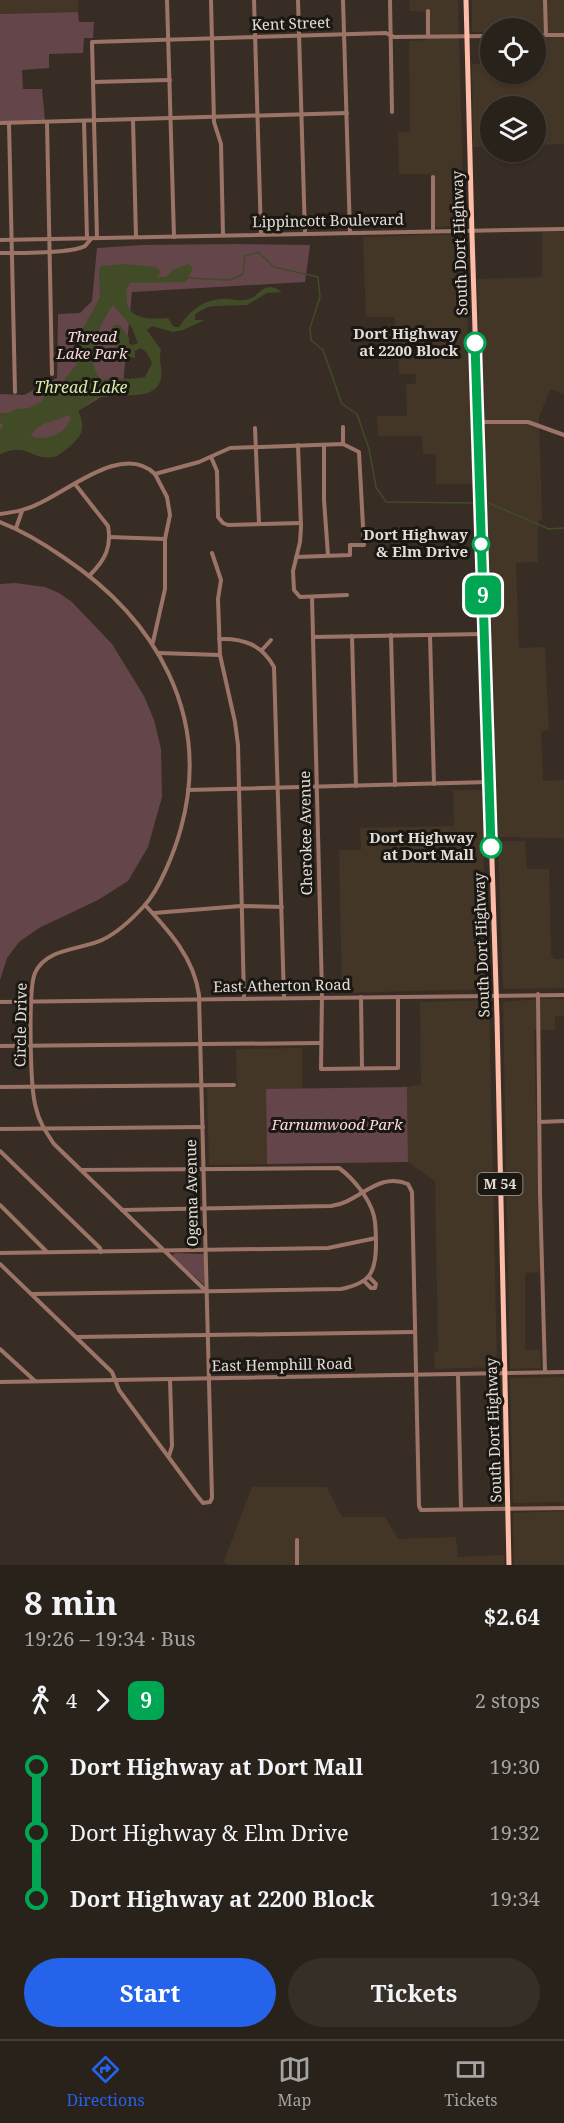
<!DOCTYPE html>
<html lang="en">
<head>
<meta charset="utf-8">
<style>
	body { margin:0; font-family:"Noto Serif",serif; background:#352f28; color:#f1f3f6; height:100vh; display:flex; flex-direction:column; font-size:22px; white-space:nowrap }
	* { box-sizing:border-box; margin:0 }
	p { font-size:20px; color:#a5a4a3 }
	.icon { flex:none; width:33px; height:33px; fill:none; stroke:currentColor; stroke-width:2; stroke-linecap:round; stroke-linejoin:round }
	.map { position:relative; height:1565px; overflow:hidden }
	.details { display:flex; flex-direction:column; background:#29221b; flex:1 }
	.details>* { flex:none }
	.badge { padding:0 12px; border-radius:9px; font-size:21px; line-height:39px }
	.fabs { position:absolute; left:480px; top:18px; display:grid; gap:12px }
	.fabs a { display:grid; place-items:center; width:66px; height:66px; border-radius:50%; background:#29221b; box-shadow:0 2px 4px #0004,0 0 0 2px #453f3a; font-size:30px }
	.map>.badge { position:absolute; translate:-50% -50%; box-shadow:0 0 0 3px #fff }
	.legs { display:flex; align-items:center; gap:9px; height:66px; padding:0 24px; font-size:20px }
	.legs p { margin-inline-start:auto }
	.head { display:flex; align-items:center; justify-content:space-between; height:102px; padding:0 24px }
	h1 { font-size:33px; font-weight:700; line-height:45px }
	.cta { display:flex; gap:12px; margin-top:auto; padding:12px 24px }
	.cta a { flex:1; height:69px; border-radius:36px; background:#2563eb; color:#fff; font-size:24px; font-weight:700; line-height:69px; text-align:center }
	.cta a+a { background:#352f28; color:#f1f3f6 }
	ul { padding:0 24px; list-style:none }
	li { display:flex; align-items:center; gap:21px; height:66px; font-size:22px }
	li i { display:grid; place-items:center; width:9px; height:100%; margin:0 8px; background:currentColor }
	li i::after { content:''; width:15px; height:15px; margin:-8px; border:4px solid; border-radius:50%; background:#29221b }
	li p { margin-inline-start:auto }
	li:first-child i { background:linear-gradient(#0000 50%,currentColor 0) }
	li:last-child i { background:linear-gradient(currentColor 50%,#0000 0) }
	.tab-bar { display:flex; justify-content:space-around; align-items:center; height:84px; border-top:2px solid #453f3a; background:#29221b; font-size:16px; color:#a5a4a3 }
	.tab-bar a { display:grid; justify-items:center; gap:3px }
	.tab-bar .on { color:#2563eb }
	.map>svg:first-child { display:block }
	.built { fill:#443627 }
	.green { fill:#644549 }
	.water { fill:#414c27; fill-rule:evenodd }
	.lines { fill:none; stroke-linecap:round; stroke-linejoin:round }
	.stream { stroke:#414c27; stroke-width:1.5 }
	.minor { stroke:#9c7467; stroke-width:4 }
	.major { stroke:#febda8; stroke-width:5 }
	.line-1-casing { stroke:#fff; stroke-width:14 }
	.line-1 { stroke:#00a651; stroke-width:9 }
	.stop-1-dot { fill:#fff; stroke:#00a651; stroke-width:3 }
	.labels { text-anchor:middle; stroke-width:6; stroke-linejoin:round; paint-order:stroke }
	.shield { fill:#1b1712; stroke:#a7a29c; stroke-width:1.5 }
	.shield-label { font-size:14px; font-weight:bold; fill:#e3ddd7 }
	.street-label { font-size:15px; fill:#e3ddd7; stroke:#1b1712 }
	.stop-label { font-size:15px; font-weight:bold; fill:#e3ddd7; stroke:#1b1712; text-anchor:end }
	.park-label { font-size:15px; font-style:italic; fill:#fadadd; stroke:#1b1712 }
	.water-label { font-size:16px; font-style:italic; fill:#d8edaa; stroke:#1b1712 }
</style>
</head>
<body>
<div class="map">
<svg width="564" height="1565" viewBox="0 0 564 1565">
	<rect width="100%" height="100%" fill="#372d24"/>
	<g class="built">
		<polygon points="0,0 78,0 78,12 0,14"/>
		<polygon points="409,0 458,0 464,226 431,227 431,174 399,174 398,132 410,132 409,41 426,40 425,12 410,11"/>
		<polygon points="472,0 564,0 564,144 536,145 536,106 490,106 490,146 473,147 472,64 490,63 490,74 536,74 536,28 490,28 490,32 472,32"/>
		<polygon points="542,232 564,232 564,394 550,389 539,418 542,520 538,521 538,562 516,563 519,648 545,647 549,729 541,732 543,781 564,780 564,838 497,837 477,279 542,277"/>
		<polygon points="464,234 473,484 436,484 436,454 423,454 422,436 378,436 377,416 407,416 406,384 416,384 415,374 399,374 398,343 383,341 383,330 395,330 395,317 366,317 363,237"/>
		<polygon points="453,790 482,790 487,989 342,993 339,850 361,850 360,828 454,826"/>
		<polygon points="498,841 525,841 527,869 549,869 551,954 554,959 564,959 564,988 503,989"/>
		<polygon points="540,999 564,999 564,1016 555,1016 555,1030 534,1030 540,1272 525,1273 525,1350 540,1350 541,1368 510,1369 503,1002"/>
		<polygon points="489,1000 497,1367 435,1369 434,1352 438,1351 435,1181 408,1162 407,1087 421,1084 420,1002"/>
		<polygon points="302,1048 302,1089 266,1089 267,1164 209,1165 207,1088 237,1087 236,1049"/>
		<polygon points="564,1377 564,1502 513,1503 510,1378"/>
		<polygon points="252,1487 327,1487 342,1517 385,1517 398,1539 456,1537 458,1557 504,1555 504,1565 227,1565 224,1561"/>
		<polygon points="564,1511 564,1565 514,1565 513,1513"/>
	</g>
	<g class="green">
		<polygon points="78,12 79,22 94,22 93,38 84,38 83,53 49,54 49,68 22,70 23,89 42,89 45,121 0,122 0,14"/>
		<path d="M236,244L310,245L305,282L132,292L122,395L101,397L78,411C87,430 80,438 65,450C61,453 58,456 53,457C31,460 27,441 0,454V394L24,395L57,378L58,314L80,313L92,301L97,248L142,245Z"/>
		<polygon points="15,583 45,587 59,593 72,602 112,644 144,696 154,720 161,749 162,797 148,847 128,881 98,900 39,928 19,942 7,958 0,980 0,584"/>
		<polygon points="407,1087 408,1162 267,1164 266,1089"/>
		<polygon points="175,1253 204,1254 204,1285 172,1256"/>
	</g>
	<path class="water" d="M126,264L156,267L161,272L156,277H166L173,270L188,264L193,268L186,282L130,283C126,289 126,294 127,302C130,321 153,319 168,318L174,327H179C189,312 202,300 221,299C229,298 237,301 245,300C261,298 262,278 282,292L267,293L247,305L216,306L208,307L195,314V320H205L183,330L173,332L152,326L147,330L161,350C158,360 163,370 161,378C155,405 116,390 98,398C91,400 84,407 78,411C87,430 80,438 65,450C61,453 58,456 53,457C31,460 27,441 0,454V431L4,423L0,424V413H9L16,409L29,408L41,402L49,388L63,381L77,364L78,338L100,297L99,270L101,266ZM113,305L131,326L138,343L133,345L129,344V338L120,325H114L112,333L118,354L135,358V351L141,348L147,353L152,363L145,377C130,381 116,376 101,380C83,359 99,325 113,305ZM69,415L71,418C65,434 47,442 31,436C39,421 55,422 69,415Z"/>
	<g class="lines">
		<g class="stream">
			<polyline points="186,278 230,280 243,274 245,256 258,252 274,267 318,277 320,297 310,328 311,340 323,350 342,404 357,414 369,449 376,487 386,502 478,503"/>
			<polyline points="108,296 114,284"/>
			<polyline points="483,503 489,503 549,529 564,528"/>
		</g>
		<g class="minor">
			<polyline points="167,0 174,237"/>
			<polyline points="211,0 214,122 221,144 223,235"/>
			<polyline points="254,0 261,234"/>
			<polyline points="298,0 305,234"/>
			<polyline points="343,0 350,233"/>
			<polyline points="390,0 392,112"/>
			<polyline points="545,0 546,35"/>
			<polyline points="428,11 428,36"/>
			<polyline points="536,35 564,35"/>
			<polyline points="93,82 170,80"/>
			<polyline points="133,120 136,237"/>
			<polyline points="84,121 87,238"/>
			<polyline points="47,122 52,374"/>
			<polyline points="0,123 347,113"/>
			<polyline points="9,123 15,392"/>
			<polyline points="433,177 433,231"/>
			<polyline points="97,238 92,42 386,33 394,37 490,36"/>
			<polyline points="0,240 564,229"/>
			<path d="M0,253C18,253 71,254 85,246C86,245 90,240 91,239"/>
			<polyline points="478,422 528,422 564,435"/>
			<polyline points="343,427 343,444"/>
			<polyline points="255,428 259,524"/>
			<polyline points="298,445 301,527 300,542 293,571 294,590 300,597 347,595"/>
			<polyline points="324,445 324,500 328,555"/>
			<polyline points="211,457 217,471 218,517 223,523 228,525 301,523"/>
			<path d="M75,484L108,526C112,547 105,560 90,575"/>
			<path d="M0,514C15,512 27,510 40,503C71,489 123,443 155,474L199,462L230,448L343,444L359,452L364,545H350V555L296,557"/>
			<path d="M0,522C23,531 43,543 63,557C156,619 212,715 181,828C175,850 160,889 144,906C133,918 117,933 102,940C80,950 46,948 35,973C28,989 30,1089 36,1108C39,1122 46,1132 54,1144L207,1292"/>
			<polyline points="16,528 22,511"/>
			<polyline points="109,537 165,539"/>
			<polyline points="212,553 221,580 218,599 220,655 235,722 238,745 244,999"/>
			<polyline points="312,597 322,992 321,1069 398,1068 398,997"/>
			<polyline points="391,635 395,785"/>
			<polyline points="430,635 434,784"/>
			<polyline points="352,636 356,786"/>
			<polyline points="313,637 484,634"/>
			<path d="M219,639C244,638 262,645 274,667L284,998"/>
			<polyline points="153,642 165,589 165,539 170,515 167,497 155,474"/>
			<polyline points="262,650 271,640"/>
			<polyline points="159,653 220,655"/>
			<polyline points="188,790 489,782"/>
			<polyline points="154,913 241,906 282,907"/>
			<polyline points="538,994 540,1193 545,1372"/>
			<polyline points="361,997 362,1068"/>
			<polyline points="0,1002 564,995"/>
			<polyline points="0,1046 321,1043"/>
			<polyline points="0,1087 234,1085"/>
			<polyline points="539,1122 564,1121"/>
			<polyline points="0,1129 203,1127"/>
			<polyline points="0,1151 100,1248 101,1252"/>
			<polyline points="0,1205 47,1252"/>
			<path d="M122,1210L331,1206C359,1203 377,1171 408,1184L412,1192L419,1506L421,1510L564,1508"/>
			<polyline points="0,1253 328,1248 376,1238"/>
			<path d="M0,1264L112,1372L119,1390L195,1493L203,1503L210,1502L212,1498L199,995C194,958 169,931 145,905"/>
			<polyline points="364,1281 371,1288 375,1288 376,1284 369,1277"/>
			<path d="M32,1294L341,1289C370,1283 376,1273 376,1244C376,1235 376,1225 374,1216C370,1199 353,1178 339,1168L81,1170"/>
			<polyline points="77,1337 415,1332"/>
			<polyline points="0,1349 35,1381"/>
			<polyline points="458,1375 461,1509"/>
			<polyline points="0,1382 564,1372"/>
			<polyline points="169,1456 172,1446 170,1379"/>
			<polyline points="297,1540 297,1565"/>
		</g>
		<polyline class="major" points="466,0 472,235 497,1018 509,1565"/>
	</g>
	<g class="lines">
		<defs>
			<polyline id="line-1" points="475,343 491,847"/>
		</defs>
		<use href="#line-1" class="line-1-casing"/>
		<use href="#line-1" class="line-1"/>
	</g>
	<g class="stop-1-dot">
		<circle cx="475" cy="343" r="10"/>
		<circle cx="481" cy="544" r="8"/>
		<circle cx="491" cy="847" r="10"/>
	</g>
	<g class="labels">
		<rect class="shield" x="477.5" y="1173" width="45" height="22" rx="4.5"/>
		<g class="shield-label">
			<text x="500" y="1189">M 54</text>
		</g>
		<g class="street-label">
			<text transform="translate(291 24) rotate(-2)" y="5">Kent Street</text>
			<text transform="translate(328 221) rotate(-1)" y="5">Lippincott Boulevard</text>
			<text transform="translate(460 243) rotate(-92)" y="5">South Dort Highway</text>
			<text transform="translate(306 833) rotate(-91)" y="5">Cherokee Avenue</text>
			<text transform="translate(482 945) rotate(-92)" y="5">South Dort Highway</text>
			<text transform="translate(282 986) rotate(-1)" y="5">East Atherton Road</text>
			<text transform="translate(21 1025) rotate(-89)" y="5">Circle Drive</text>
			<text transform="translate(192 1193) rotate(-91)" y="5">Ogema Avenue</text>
			<text transform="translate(282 1365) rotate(-1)" y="5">East Hemphill Road</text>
			<text transform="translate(494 1430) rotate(-92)" y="5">South Dort Highway</text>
		</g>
		<g class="stop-label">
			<text x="458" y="339">Dort Highway<tspan x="458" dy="17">at 2200 Block</tspan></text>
			<text x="468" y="540">Dort Highway<tspan x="468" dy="17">&amp; Elm Drive</tspan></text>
			<text x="474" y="843">Dort Highway<tspan x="474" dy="17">at Dort Mall</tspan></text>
		</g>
		<g class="park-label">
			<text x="92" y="342">Thread<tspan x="92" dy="17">Lake Park</tspan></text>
			<text x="337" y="1130">Farnumwood Park</text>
		</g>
		<g class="water-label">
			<text x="81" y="393">Thread Lake</text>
		</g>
	</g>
</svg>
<div class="fabs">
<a><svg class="icon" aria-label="locate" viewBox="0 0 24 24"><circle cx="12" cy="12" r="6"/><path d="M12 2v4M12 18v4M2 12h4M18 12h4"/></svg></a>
<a><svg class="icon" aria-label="layers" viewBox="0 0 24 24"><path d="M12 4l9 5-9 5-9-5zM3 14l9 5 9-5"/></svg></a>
</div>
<b class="badge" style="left:483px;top:595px;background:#00a651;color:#fff">9</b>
</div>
<section class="details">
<div class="head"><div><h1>8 min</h1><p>19:26 – 19:34 · Bus</p></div><b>$2.64</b></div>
<div class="legs"><svg class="icon" aria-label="walk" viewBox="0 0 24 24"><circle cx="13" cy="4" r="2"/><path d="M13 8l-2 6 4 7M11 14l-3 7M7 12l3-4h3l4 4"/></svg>4<svg class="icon" aria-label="forward" viewBox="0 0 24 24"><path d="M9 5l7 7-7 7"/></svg><b class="badge" style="background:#00a651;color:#fff">9</b><p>2 stops</p></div>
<ul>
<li><i style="color:#00a651"></i><b>Dort Highway at Dort Mall</b><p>19:30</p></li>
<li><i style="color:#00a651"></i><span>Dort Highway &amp; Elm Drive</span><p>19:32</p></li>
<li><i style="color:#00a651"></i><b>Dort Highway at 2200 Block</b><p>19:34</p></li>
</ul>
<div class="cta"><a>Start</a><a>Tickets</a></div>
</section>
<nav class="tab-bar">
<a class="on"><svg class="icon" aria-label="directions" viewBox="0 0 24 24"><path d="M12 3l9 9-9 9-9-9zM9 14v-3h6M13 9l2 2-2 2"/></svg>Directions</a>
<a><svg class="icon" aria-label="map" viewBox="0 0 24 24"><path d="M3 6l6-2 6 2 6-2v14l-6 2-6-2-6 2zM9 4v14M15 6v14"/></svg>Map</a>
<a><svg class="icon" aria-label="tickets" viewBox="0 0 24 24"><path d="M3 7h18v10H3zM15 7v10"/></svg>Tickets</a>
</nav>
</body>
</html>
